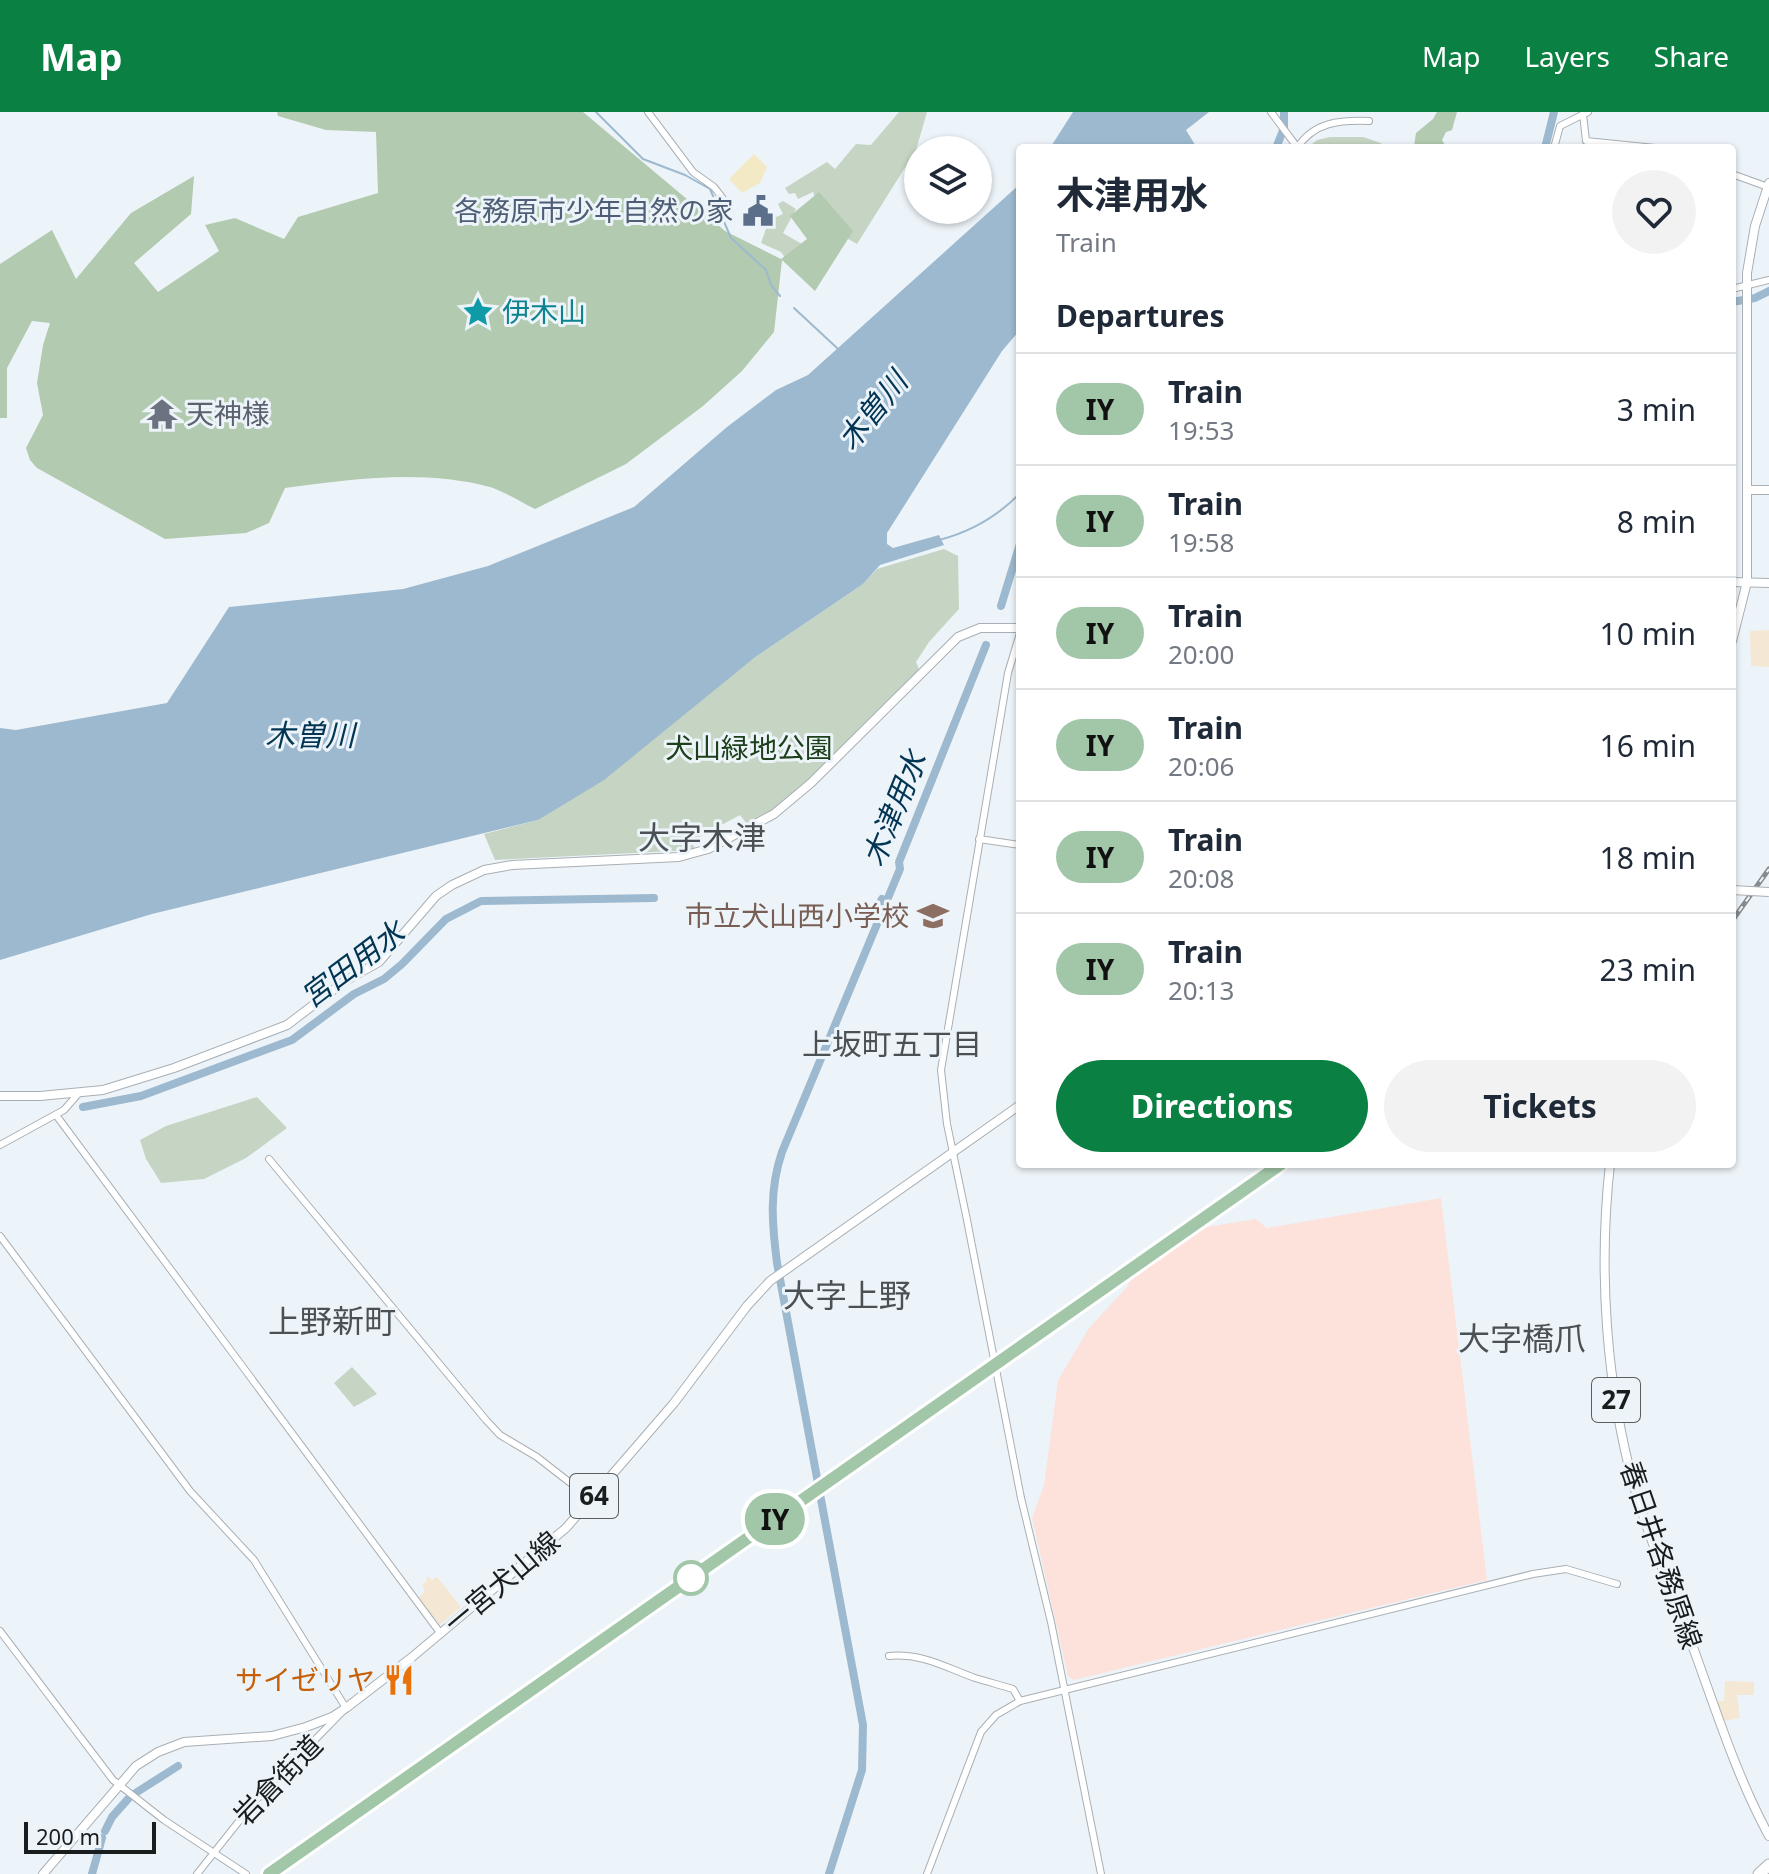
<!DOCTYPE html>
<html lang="en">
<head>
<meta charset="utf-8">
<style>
	body { margin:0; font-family:"Noto Sans","Noto Sans JP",sans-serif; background:#f2f2f3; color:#1f2937; height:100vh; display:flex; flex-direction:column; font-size:30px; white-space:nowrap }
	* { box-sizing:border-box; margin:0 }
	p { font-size:26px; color:#747a83 }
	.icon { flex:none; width:44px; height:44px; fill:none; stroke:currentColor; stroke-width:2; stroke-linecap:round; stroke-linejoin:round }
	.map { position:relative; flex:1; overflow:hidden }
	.side { position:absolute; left:1016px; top:32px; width:720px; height:1024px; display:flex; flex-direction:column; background:#fff; border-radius:8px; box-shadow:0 2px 6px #0004 }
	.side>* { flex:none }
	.badge { padding:0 16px; border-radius:26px; font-size:28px; line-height:52px }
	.tools { position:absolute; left:904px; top:24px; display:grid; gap:16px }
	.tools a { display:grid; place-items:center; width:88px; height:88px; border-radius:50%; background:#fff; box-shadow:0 2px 6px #0004; font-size:40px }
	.scale { position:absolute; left:24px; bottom:20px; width:132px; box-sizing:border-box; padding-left:8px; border:4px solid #1a1d1e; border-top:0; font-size:22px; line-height:28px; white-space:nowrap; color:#1a1d1e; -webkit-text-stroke:6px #edf4f9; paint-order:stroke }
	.map>.badge { position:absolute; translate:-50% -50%; box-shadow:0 0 0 4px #fff }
	h2 { padding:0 40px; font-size:30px; line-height:72px }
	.round { display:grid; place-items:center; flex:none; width:84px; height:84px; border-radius:42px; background:#f2f2f3 }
	.headline { display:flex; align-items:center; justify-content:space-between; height:136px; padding:0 40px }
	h1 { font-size:38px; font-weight:700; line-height:60px }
	.action { display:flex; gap:16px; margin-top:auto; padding:16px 40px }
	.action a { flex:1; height:92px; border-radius:48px; background:#0b8043; color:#fff; font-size:32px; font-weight:700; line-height:92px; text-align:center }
	.action a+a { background:#f2f2f3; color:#1f2937 }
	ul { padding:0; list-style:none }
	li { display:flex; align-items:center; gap:24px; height:112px; padding:0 40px; border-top:2px solid #e0e1e3 }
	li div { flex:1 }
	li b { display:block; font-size:30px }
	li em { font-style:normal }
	li .badge { min-width:88px; font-weight:700; text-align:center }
	header { display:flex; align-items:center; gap:48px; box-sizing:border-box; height:112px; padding:0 40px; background:#0b8043; color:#fff }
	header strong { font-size:38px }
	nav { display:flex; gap:44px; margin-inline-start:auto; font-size:28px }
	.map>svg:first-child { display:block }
	.commercial { fill:#f4e7d3 }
	.industrial { fill:#fce2db }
	.green { fill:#c5d4c3 }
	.forest { fill:#b2cab0 }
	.sand { fill:#f3e9c4 }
	.water { fill:#9db9cf }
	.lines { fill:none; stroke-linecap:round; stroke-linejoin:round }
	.stream { stroke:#9db9cf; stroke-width:2 }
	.river { stroke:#9db9cf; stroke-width:8 }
	.minor-casing { stroke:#a9afb4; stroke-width:8 }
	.major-casing { stroke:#a9afb4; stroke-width:10 }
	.highway-casing { stroke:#a9afb4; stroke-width:13 }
	.minor { stroke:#fff; stroke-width:6 }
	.major { stroke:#fff; stroke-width:8 }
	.highway { stroke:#fff; stroke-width:11 }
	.rail-casing { stroke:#868b8e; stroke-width:5 }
	.rail { stroke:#edf4f9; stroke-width:2; stroke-dasharray:6; stroke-linecap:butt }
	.minor-bridge-casing { stroke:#a9afb4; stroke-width:8; stroke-linecap:butt }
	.major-bridge-casing { stroke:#a9afb4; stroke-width:10; stroke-linecap:butt }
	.minor-bridge { stroke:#fff; stroke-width:6 }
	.major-bridge { stroke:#fff; stroke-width:8 }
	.line-casing { stroke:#fff; stroke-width:18 }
	.line { stroke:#a2c7a8; stroke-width:12 }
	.stop-dot { fill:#fff; stroke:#a2c7a8; stroke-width:4 }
	.labels { text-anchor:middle; stroke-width:6; stroke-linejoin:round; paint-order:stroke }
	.shield { fill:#edf4f9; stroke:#595e60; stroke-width:2 }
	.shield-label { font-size:26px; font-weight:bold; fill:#1a1d1e }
	.service-label { font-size:28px; fill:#4e5e75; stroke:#edf4f9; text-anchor:end }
	.culture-label { font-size:28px; fill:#0d838f; stroke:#edf4f9; text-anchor:start }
	.worship-label { font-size:28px; fill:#5b616d; stroke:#edf4f9; text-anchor:start }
	.park-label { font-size:28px; fill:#1d401b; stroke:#edf4f9 }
	.education-label { font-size:28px; fill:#785e54; stroke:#edf4f9; text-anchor:end }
	.street-label { font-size:28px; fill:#1a1d1e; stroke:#edf4f9 }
	.food-label { font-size:28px; fill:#c56008; stroke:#edf4f9; text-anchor:end }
	.water-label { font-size:30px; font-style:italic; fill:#023554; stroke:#edf4f9 }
	.neighbourhood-label { font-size:30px; fill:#4a5054; stroke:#edf4f9 }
	.quarter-label { font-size:32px; fill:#4a5054; stroke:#edf4f9 }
</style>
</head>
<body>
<header>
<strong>Map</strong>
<nav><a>Map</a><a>Layers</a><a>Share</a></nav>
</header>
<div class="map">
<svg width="1769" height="1762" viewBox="0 0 1769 1762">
	<rect width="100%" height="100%" fill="#edf4f9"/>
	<g class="commercial">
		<polygon points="1769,518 1769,555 1751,554 1750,519"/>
		<polygon points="427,1464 432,1468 437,1465 461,1495 440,1513 418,1486 425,1479 422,1472 426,1470"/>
		<polygon points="1725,1569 1754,1570 1754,1583 1737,1583 1740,1606 1724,1609 1717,1589 1724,1589"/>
	</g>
	<polygon class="industrial" points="1441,1086 1487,1468 1074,1568 1068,1564 1032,1406 1044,1373 1058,1268 1089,1216 1127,1175 1134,1161 1200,1116 1256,1107 1267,1116"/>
	<g class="green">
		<polygon points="899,0 927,0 916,38 857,132 827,115 813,80 798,87 795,81 789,82 785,76 827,50 835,57 856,32 871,33"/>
		<polygon points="1330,25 1363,25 1381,31 1382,36 1307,36 1317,28"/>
		<polygon points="783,89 796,97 783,121 807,135 788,150 781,140 761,131 769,108 783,102 778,92"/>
		<polygon points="944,437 958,444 959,497 929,530 916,550 921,562 811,671 750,716 740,703 692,729 695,738 495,748 484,722 538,708 754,546 863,472 877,457"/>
		<polygon points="257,985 287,1016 246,1046 204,1067 161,1071 146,1047 140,1028 166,1014"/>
		<polygon points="352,1255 377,1282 354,1295 334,1271"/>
	</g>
	<g class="forest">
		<path d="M277,0H583L725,119L781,147L807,127L790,104L819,80L853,119L815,179L782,148L774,220L742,259L703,294L626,352L535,397C521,390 505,380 490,375C423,357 353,367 285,376L269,411L246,421L165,427L37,356L30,348L26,336L43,303L37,271L43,233L50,211L32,209L7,256V306H0V152L52,118L76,167L131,101L194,64L191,102L134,151L158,180L219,139L205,113L235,106L284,127L298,105L378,81L376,20L326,18L278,4Z"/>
		<polygon points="1437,0 1457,0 1452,18 1446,20 1442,28 1445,33 1414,34 1416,21 1433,7"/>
	</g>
	<polygon class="sand" points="754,42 767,55 760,71 742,81 729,67"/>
	<g class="water">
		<polygon points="1073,0 1209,0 1186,18 1197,36 1050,36"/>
		<polygon points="1020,72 1020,218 1002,239 887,421 887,432 893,436 939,423 944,433 880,453 863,472 754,546 604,668 538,708 152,802 0,848 0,616 16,618 167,591 229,495 403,477 488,454 634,395 727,315 776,278 808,263"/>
	</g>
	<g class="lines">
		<g class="stream">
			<polyline points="596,0 643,47 685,63 710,77 731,126 766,158 771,173 780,184"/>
			<polyline points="794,196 837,236"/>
			<path d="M939,428C970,420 998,404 1020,381"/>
		</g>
		<g class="river">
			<polyline points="1276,36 1284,16 1284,0"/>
			<polyline points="1545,36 1554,0"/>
			<polyline points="1732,190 1755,186 1769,179"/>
			<polyline points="1001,494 1020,432"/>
			<polyline points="867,799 876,798 882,787"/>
			<polyline points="83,995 141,984 292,928 354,882 384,867 402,852 446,807 481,789 654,786"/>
			<polyline points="134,1682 178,1654"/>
			<polyline points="105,1719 112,1705 128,1687"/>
			<polyline points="92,1762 102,1726"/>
			<path d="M829,1762L862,1658L863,1613L777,1151C772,1112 769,1078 782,1040L900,757L899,750L986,533"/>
		</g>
		<defs>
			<g id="minor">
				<polyline points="648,0 693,60 714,75 724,88"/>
				<polyline points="1271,0 1297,35"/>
				<polyline points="1583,2 1586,29 1655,36"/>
				<path d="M1297,36C1314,10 1339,8 1369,9"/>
				<polyline points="1554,36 1560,14 1588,0"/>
				<polyline points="1732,62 1768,75"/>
				<polyline points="1732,177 1769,168"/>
				<polyline points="979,727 1020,733"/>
				<polyline points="56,1003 441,1522"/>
				<polyline points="0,1033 64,998 78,982"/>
				<polyline points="269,1047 486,1308 500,1323 537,1345 591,1387"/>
				<polyline points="967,1108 947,1012 941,958 1008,561 1020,521"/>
				<polyline points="0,1124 190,1379 254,1448 346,1596 255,1689 197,1762"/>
				<polyline points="1021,1386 1051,1510 1101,1762"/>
				<polyline points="0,1519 113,1668 164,1708 246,1762"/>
				<path d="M889,1544C922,1541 945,1555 975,1566C988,1570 1000,1573 1013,1577L1020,1589"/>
				<polyline points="927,1762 981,1620 996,1603 1020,1589 1533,1462 1566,1457 1617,1472"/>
			</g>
			<g id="major">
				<polyline points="1747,378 1769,378"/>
				<polyline points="1732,470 1769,471"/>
				<polyline points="1732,529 1747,470 1747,161 1755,114 1769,71"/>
				<polyline points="0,984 40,984 103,978 174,956 287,913 345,869 379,850 436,784 452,773 484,758 512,753 679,745 708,737 774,702 811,671 958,525 980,516 1020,516"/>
				<path d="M1610,1052C1598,1159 1606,1274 1635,1378C1651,1433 1674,1485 1694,1538C1717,1601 1737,1665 1769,1724"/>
				<polyline points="43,1762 136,1654 158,1640 184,1630 272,1624 306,1615 332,1605 346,1596 411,1546 566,1416 674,1291 747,1194 770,1169 1020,993"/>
			</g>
			<polyline id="highway" points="1759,1762 1769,1753"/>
		</defs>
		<use href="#minor" class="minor-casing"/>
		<use href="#major" class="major-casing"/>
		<use href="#highway" class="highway-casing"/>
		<use href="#minor" class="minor"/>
		<use href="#major" class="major"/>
		<use href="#highway" class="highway"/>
		<defs>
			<g id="rail">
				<polyline points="1732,809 1769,757"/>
				<polyline points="269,1762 1281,1052"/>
			</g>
		</defs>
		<use href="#rail" class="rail-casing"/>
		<use href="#rail" class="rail"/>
		<defs>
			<polyline id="minor-bridge" points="967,1108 1021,1386"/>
			<polyline id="major-bridge" points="1732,778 1769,780"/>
		</defs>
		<use href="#minor-bridge" class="minor-bridge-casing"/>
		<use href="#major-bridge" class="major-bridge-casing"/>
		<use href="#minor-bridge" class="minor-bridge"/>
		<use href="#major-bridge" class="major-bridge"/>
	</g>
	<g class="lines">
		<defs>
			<polyline id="line" points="269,1762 1281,1052"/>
		</defs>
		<use href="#line" class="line-casing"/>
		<use href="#line" class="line"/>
	</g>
	<defs>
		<symbol id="civic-bare" viewBox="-9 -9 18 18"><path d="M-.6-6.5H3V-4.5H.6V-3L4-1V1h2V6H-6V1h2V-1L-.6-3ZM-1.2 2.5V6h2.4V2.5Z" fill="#5c6f8a" stroke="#edf4f9" stroke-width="2.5" paint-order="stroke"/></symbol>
		<symbol id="sight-bare" viewBox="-9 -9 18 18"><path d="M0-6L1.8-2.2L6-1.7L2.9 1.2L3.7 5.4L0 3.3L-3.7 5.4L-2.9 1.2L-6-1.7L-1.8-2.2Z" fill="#0f9aa8" stroke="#edf4f9" stroke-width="2.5" paint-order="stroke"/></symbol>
		<symbol id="temple-bare" viewBox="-9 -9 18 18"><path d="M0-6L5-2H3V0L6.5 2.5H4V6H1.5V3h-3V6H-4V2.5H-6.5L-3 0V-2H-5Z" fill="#6b7280" stroke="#edf4f9" stroke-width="2.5" paint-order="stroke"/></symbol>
		<symbol id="school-bare" viewBox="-9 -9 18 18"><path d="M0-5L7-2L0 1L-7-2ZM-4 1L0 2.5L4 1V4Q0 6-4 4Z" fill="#8d6e63" stroke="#edf4f9" stroke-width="2.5" paint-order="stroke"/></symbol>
		<symbol id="restaurant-bare" viewBox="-9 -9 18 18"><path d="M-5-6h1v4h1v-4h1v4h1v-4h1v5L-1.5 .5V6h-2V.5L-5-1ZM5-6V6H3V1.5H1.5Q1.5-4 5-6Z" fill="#e8710a" stroke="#edf4f9" stroke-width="2.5" paint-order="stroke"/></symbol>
	</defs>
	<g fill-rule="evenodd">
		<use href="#civic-bare" x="736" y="77" width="44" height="44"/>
		<use href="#sight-bare" x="456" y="178" width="44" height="44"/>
		<use href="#temple-bare" x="140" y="280" width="44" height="44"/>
		<use href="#school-bare" x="911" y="782" width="44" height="44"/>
		<use href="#restaurant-bare" x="377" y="1546" width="44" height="44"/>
	</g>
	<circle class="stop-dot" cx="691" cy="1466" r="16"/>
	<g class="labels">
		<g class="shield">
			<rect x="1592" y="1266" width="48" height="44" rx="6"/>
			<rect x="570" y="1362" width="48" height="44" rx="6"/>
		</g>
		<g class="shield-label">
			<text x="1616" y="1297">27</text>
			<text x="594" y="1393">64</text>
		</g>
		<g class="service-label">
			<text x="734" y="109">各務原市少年自然の家</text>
		</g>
		<g class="culture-label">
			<text x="502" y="210">伊木山</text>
		</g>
		<g class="worship-label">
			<text x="186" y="312">天神様</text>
		</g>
		<g class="park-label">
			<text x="749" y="646">犬山緑地公園</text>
		</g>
		<g class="education-label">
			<text x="909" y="814">市立犬山西小学校</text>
		</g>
		<g class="street-label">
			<text transform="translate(1661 1443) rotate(71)" y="10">春日井各務原線</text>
			<text transform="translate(502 1470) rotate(-40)" y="10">一宮犬山線</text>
			<text transform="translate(278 1668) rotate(-46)" y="10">岩倉街道</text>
		</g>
		<g class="food-label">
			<text x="375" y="1578">サイゼリヤ</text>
		</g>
		<g class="water-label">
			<text transform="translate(873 299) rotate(-51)" y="10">木曽川</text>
			<text x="310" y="634">木曽川</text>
			<text transform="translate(895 697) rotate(-68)" y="10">木津用水</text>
			<text transform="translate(353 853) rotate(-37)" y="10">宮田用水</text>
		</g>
		<g class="neighbourhood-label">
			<text x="892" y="943">上坂町五丁目</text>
		</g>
		<g class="quarter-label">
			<text x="702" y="737">大字木津</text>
			<text x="847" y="1195">大字上野</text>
			<text x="332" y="1221">上野新町</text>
			<text x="1522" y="1238">大字橋爪</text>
		</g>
	</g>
</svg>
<div class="tools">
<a><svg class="icon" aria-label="layers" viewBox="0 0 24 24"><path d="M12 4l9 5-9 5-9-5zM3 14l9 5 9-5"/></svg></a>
</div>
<div class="scale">200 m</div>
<b class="badge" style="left:775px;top:1407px;background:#a2c7a8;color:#111">IY</b>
<section class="side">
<div class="headline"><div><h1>木津用水</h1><p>Train</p></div><a class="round"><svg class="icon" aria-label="heart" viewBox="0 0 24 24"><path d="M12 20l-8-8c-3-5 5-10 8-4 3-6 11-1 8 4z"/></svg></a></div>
<h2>Departures</h2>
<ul>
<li><span class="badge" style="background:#a2c7a8;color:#111">IY</span><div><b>Train</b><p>19:53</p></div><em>3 min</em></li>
<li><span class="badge" style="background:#a2c7a8;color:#111">IY</span><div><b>Train</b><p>19:58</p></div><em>8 min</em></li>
<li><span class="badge" style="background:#a2c7a8;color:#111">IY</span><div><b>Train</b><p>20:00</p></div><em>10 min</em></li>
<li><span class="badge" style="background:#a2c7a8;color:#111">IY</span><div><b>Train</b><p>20:06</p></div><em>16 min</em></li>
<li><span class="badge" style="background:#a2c7a8;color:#111">IY</span><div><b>Train</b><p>20:08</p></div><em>18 min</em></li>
<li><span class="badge" style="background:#a2c7a8;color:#111">IY</span><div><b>Train</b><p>20:13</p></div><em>23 min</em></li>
</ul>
<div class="action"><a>Directions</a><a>Tickets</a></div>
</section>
</div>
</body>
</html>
